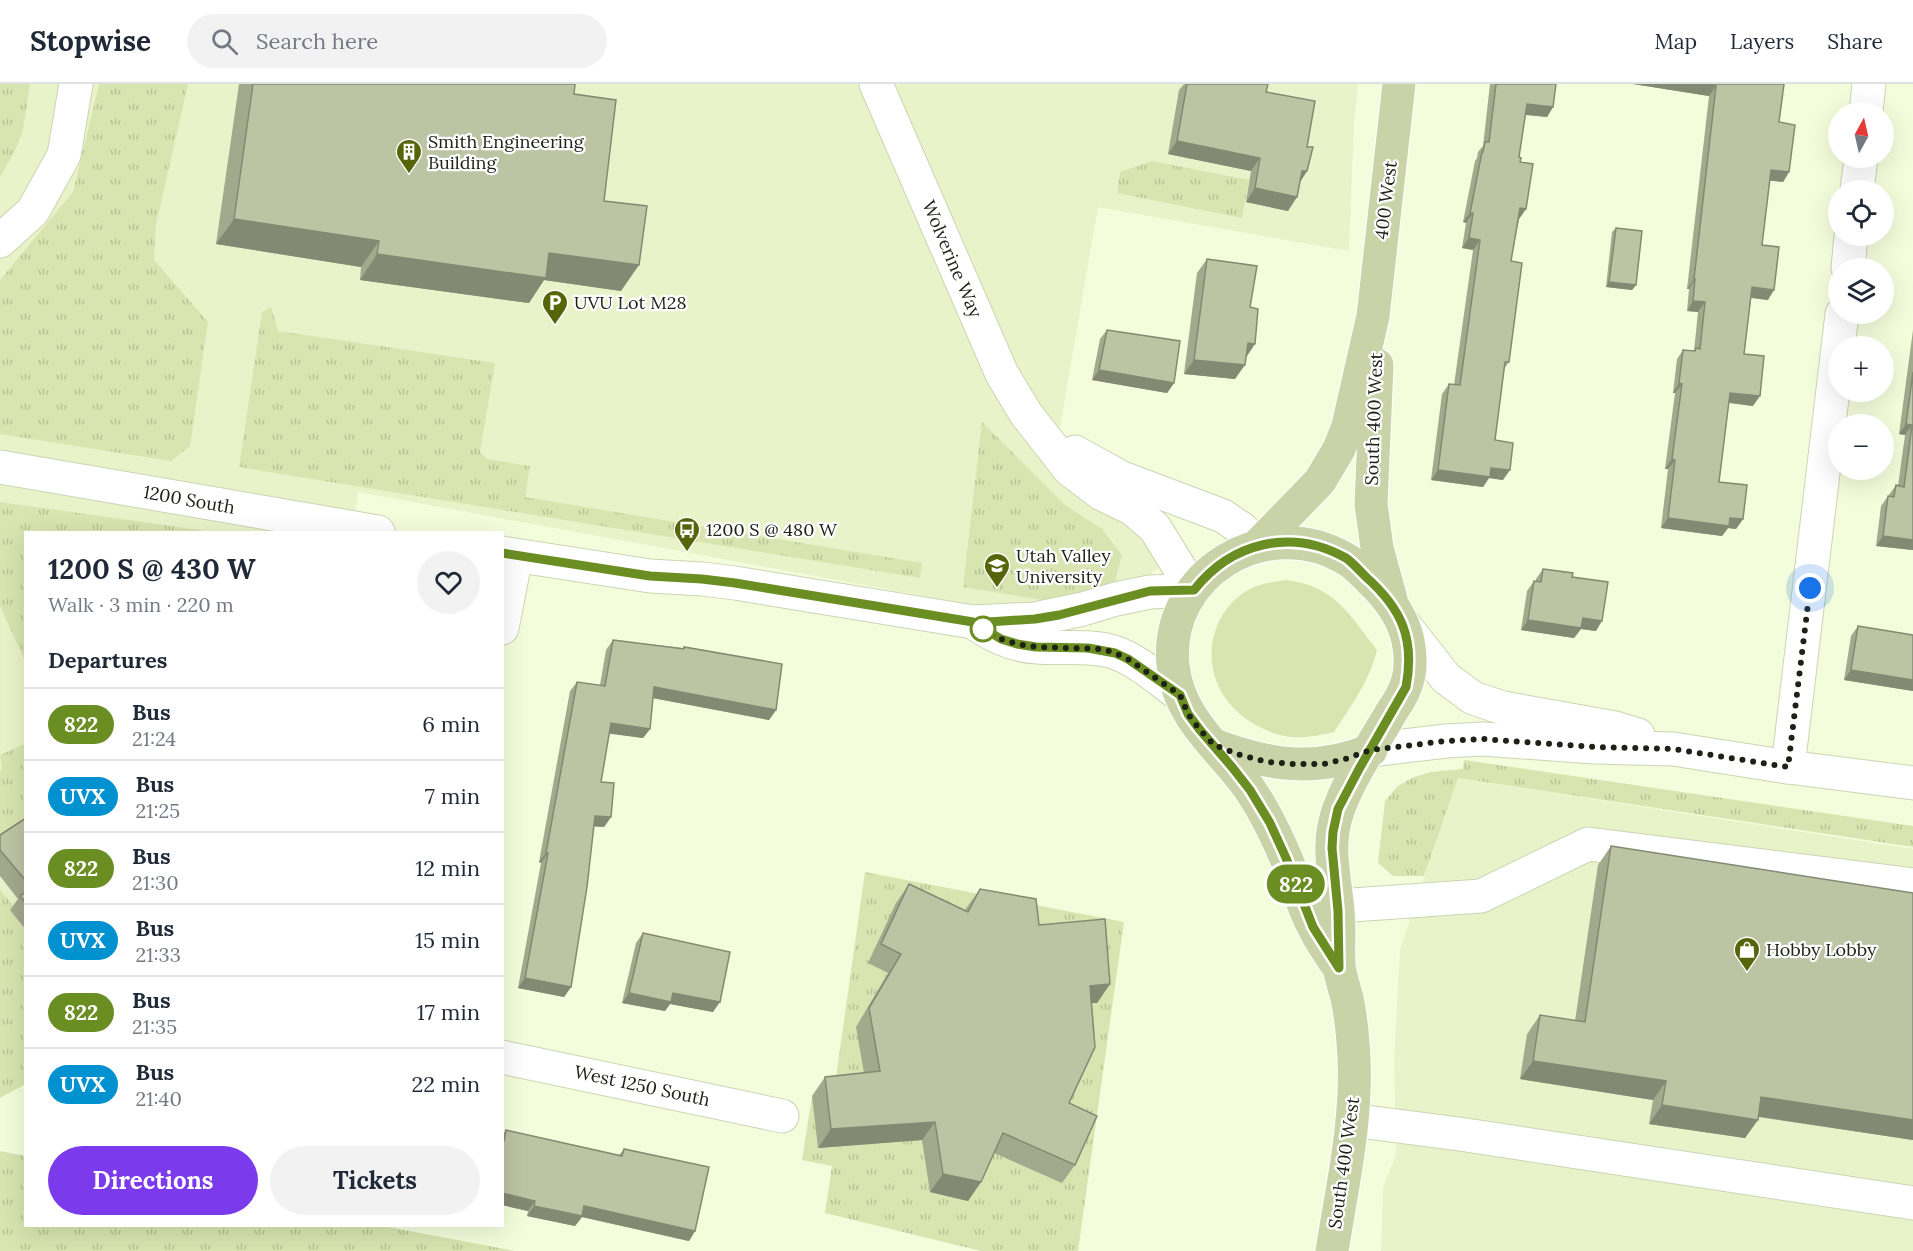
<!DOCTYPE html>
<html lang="en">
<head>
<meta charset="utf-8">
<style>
	body { margin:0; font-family:Lora,serif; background:#f2f2f3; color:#1f2937; height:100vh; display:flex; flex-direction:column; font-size:22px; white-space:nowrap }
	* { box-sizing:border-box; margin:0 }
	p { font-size:20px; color:#747a83 }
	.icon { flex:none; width:33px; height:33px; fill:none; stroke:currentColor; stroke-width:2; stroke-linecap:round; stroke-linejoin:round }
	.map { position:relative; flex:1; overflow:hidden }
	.details { position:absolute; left:24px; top:447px; width:480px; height:696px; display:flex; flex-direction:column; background:#fff; border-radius:0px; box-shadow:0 6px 24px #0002 }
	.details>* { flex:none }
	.badge { padding:0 12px; border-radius:20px; font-size:21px; line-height:39px }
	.needle { width:39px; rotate:8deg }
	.controls { position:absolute; left:1828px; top:18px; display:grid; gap:12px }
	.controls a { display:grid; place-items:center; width:66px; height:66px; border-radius:50%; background:#fff; box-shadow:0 6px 24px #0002; font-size:30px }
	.you { position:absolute; width:30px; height:30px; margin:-15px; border:4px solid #fff; border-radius:50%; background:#1a73e8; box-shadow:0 0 0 9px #1a73e833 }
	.map>.badge { position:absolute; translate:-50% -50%; box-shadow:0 0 0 3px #fff }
	h2 { padding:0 24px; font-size:22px; line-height:54px }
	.round { display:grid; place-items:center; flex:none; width:63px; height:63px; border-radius:32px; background:#f2f2f3 }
	.summary { display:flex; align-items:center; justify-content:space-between; height:102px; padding:0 24px }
	h1 { font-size:28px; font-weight:800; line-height:45px }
	.primary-button { display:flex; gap:12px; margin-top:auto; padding:12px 24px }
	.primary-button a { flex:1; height:69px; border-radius:36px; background:#7c3aed; color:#fff; font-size:24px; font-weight:800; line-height:69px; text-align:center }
	.primary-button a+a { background:#f2f2f3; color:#1f2937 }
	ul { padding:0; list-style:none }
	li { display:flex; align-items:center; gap:18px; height:72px; padding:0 24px; border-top:2px solid #e0e1e3 }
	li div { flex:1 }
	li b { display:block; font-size:22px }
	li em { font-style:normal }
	li .badge { min-width:66px; font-weight:700; text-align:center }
	header { display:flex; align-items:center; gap:36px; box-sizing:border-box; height:84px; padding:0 30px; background:#fff; border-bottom:2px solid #e0e1e3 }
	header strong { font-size:28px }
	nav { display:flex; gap:33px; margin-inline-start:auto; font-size:21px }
	.search { width:420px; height:54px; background:#f2f2f3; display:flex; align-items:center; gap:15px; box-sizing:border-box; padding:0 21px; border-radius:33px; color:#747a83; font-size:22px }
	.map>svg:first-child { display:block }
	.built { fill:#e9f3ca }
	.grass { fill:url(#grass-tufts) }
	.garden { fill:#d8e5b0 }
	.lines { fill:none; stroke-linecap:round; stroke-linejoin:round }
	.minor-casing { stroke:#ccd4b3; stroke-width:35 }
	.major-casing { stroke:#fff; stroke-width:35 }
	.minor { stroke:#fff; stroke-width:33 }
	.major { stroke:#cad3a8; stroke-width:33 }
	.wall { fill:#a2a98d }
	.shaded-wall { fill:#848973 }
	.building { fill:#bcc4a4; stroke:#848973; stroke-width:1.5 }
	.line-casing { stroke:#fff; stroke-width:14 }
	.line { stroke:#6b8e23; stroke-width:9 }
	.walk { stroke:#1e2115; stroke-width:6; stroke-dasharray:0 10.8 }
	.stop-dot { fill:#fff; stroke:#6b8e23; stroke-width:3 }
	.labels { text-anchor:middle; stroke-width:4.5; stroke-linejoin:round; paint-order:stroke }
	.poi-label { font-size:18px; fill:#1e2115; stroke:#fff; text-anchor:start }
	.street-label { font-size:18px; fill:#1e2115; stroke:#fff }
</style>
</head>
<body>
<header>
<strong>Stopwise</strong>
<div class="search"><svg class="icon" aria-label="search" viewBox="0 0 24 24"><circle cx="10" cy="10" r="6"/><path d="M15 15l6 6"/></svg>Search here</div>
<nav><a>Map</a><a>Layers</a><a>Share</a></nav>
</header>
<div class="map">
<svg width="1913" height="1167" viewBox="0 0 1913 1167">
	<defs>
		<pattern id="grass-tufts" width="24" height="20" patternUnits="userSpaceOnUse" patternTransform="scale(1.5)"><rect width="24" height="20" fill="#d8e5b0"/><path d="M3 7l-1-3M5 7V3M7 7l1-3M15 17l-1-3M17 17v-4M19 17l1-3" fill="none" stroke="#b9c496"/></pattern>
	</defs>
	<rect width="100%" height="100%" fill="#f4fddb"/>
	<g class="built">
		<polygon points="0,0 1358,0 1354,40 1349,167 1098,123 1052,389 1140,445 1161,478 1159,483 1150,491 1066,519 1001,524 962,519 358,408 352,448 26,448 26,1000 0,1014"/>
		<polygon points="1457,694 1913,765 1913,1167 1381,1167 1383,1103 1396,1071 1394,976 1400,865"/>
	</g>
	<g class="grass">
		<polygon points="0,0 30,0 23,46 15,67 0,93"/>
		<polygon points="99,0 188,0 156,141 154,176 208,238 190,362 171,377 0,350 0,196 73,108"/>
		<polygon points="1152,77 1249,96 1242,134 1117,109 1120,88"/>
		<polygon points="271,223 278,247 495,279 480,368 487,375 530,382 525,413 922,479 920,494 239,383 262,228"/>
		<polygon points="982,338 1065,421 1102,445 1122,471 1113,505 1078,522 963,503"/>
		<polygon points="0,418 214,448 26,448 25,577 0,522"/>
		<polygon points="25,660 25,738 0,754 0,687 2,685 0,671"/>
		<polygon points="1464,676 1913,742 1913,763 1458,694 1424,792 1393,792 1378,779 1385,717 1398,702 1414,693 1431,688 1463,685"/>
		<polygon points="865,788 1124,838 1078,1167 981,1167 825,1129 832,1082 802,1076 812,1012 836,993"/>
		<polygon points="0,805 26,839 25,1000 0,1014"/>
		<polygon points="0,1067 25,1072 26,1142 383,1142 515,1167 0,1167"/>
	</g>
	<path class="garden" d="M1286,496C1335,502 1349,530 1377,566C1370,596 1351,622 1334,648C1317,652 1297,656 1280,651C1258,645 1236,631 1224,612C1200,576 1212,525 1250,505C1261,499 1274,498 1286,496Z"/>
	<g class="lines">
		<defs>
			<g id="minor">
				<polyline points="876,0 1002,290 1026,330 1070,386 1102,410 1133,425 1155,444 1193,506"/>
				<polyline points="1866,28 1869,0"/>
				<polyline points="1857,106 1861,74"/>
				<polyline points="0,157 33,127 64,71 76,0"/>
				<polyline points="1848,184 1851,152"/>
				<polyline points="1075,368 1122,394 1223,432 1242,445 1257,462"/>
				<polyline points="0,383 378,448"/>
				<polyline points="502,469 650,492 702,495 735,499 973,538 1035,535 1083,525 1116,515 1150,508 1193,506"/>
				<polyline points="1402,538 1446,594 1473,614 1503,624 1615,644 1638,651"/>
				<path d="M977,541C995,553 1015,562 1037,563C1061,565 1086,561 1110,567C1136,574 1159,596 1180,611"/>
				<polyline points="502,544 516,472"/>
				<polyline points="1371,666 1446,657 1483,655 1594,663 1673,665 1788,683 1913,699"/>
				<polyline points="1788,683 1842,230"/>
				<polyline points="1338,822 1481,812 1588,760 1913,801"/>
				<polyline points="502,973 782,1032"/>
				<polyline points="1352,1036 1466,1051 1913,1119"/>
			</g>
			<g id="major">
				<polyline points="1377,281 1371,420 1377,464 1391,515"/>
				<polyline points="1257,462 1320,397 1339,365 1348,342 1373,232 1399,0"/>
				<path d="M1214,661C1267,681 1316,689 1371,666"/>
				<path d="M1332,1167C1342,1103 1357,1039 1354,974C1353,954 1351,933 1347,914C1344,903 1340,892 1339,881C1338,863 1340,845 1338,827C1336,801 1329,773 1333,747C1339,707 1372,663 1392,627C1397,620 1402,612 1405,604C1411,590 1411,572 1408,557C1403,532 1388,513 1370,496C1362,488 1354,479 1344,474C1266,429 1164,489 1173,581C1178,634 1220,664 1249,704C1268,732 1282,763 1294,794C1300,811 1305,828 1314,844C1321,858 1330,871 1339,884"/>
			</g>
		</defs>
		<use href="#minor" class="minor-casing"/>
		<use href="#major" class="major-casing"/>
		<use href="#minor" class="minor"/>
		<use href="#major" class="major"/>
	</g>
	<g class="wall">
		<polygon points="239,0 575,0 574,10 604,117 621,207 544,196 529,219 360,196 361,183 216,160"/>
		<polygon points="1184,0 1266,8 1307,63 1307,87 1300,98 1288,127 1246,118 1251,87 1168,70 1179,6"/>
		<polygon points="1490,0 1556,0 1553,23 1547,33 1525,31 1519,73 1526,125 1519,135 1511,177 1509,278 1504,285 1495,356 1503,396 1489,394 1483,403 1431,396 1442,310 1449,300 1454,301 1473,166 1462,164 1466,139 1463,138 1475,77 1477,74 1478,68 1483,62"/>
		<polygon points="1633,0 1784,0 1779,38 1789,88 1783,98 1770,96 1762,161 1768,216 1751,214 1744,270 1753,322 1729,319 1719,398 1743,435 1736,445 1728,444 1722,452 1661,444 1668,385 1665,385 1675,309 1673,309 1677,275 1683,266 1694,267 1698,228 1687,227 1689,205 1687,205 1709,12"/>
		<polygon points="1616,144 1636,201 1632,206 1606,203 1612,148"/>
		<polygon points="1207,175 1250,223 1245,275 1235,295 1184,290 1197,189"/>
		<polygon points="1107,246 1174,299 1167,309 1092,296 1100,255"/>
		<polygon points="1913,246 1913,466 1876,462 1881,422 1896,401 1898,402 1905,351 1899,350"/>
		<polygon points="1543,485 1572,493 1596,547 1581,545 1574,554 1521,546 1527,507 1534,497 1536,498 1536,495"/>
		<polygon points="1858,542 1913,551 1913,607 1844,596 1851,552"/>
		<polygon points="613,556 683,564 684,563 776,626 769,636 653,614 650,645 643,654 609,649 601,698 611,733 604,743 593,742 571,903 564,913 518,904 541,779 539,778 570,607 577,598 600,601 606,566"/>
		<polygon points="26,734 26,846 10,826 18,815 0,792 0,751"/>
		<polygon points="1611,762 1913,809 1913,1056 1758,1033 1745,1054 1649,1040 1653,1016 1520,995 1527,950 1540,931 1575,937 1598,781"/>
		<polygon points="909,800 965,826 980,805 1039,841 1110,900 1097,919 1091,919 1069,1019 1075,1081 1062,1099 994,1069 981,1098 968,1117 930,1108 922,1056 818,1064 812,1012 825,993 864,989 856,943 888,889 868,879 896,819"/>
		<polygon points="643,849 713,928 670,920 665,927 622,919 636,859"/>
		<polygon points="506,1046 619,1071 624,1065 695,1147 689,1157 582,1133 575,1142 527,1132 528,1127 502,1121 502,1051"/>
	</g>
	<g class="shaded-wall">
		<polygon points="1633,0 1702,0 1716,2 1709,12"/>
		<polygon points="1527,20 1553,23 1547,33 1520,30"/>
		<polygon points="1177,57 1260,74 1251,87 1168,70"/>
		<polygon points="1771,86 1789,88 1783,98 1764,96"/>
		<polygon points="1302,87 1307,87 1298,101"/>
		<polygon points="1255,104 1297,113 1288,127 1246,118"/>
		<polygon points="1520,124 1526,125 1519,135 1514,134"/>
		<polygon points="1470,129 1473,129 1466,139 1463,138"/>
		<polygon points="234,135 379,157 361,183 216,160"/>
		<polygon points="1469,154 1480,156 1473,166 1462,164"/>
		<polygon points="549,169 639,181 621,207 544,196 529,219 360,196 377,170"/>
		<polygon points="1694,195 1695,195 1689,205 1687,205"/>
		<polygon points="1609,198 1636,201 1632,206 1606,203"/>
		<polygon points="1752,203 1774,206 1768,216 1746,213"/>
		<polygon points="1693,217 1705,218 1698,228 1687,227"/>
		<polygon points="1248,259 1255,260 1245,275"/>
		<polygon points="1194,276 1245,281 1235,295 1184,290"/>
		<polygon points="1099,286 1174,299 1167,309 1092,296"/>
		<polygon points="1679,299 1682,300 1675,309 1673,309"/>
		<polygon points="1730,309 1760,312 1753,322 1724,318"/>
		<polygon points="1906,340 1912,341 1905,351 1899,350"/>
		<polygon points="1672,375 1675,376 1668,385 1665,385"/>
		<polygon points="1491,384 1510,386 1503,396 1489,394 1483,403 1431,396 1438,386"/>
		<polygon points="1668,434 1730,434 1743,435 1736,445 1728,444 1722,452 1661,444"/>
		<polygon points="1883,452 1913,456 1913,466 1876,462"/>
		<polygon points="1583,534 1602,537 1596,547 1581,545 1574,554 1521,546 1528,536"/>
		<polygon points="1851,586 1913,596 1913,607 1844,596"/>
		<polygon points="654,603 776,626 769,636 647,613"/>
		<polygon points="611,639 650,645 643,654 604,649"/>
		<polygon points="595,732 611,733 604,743 588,742"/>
		<polygon points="546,769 548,769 541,779 539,778"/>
		<polygon points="525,894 571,903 564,913 518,904"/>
		<polygon points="1110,900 1097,919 1077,920 1090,902"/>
		<polygon points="629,909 673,909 720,918 713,928 670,920 665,927 622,919"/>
		<polygon points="1533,977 1666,997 1653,1016 1520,995"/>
		<polygon points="1761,1013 1913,1036 1913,1056 1749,1031"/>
		<polygon points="1662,1021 1758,1036 1745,1054 1649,1040"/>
		<polygon points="935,1038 922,1056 818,1064 831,1045"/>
		<polygon points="943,1090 981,1098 968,1117 930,1108"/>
		<polygon points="502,1109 535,1117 528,1127 502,1121"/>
		<polygon points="534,1122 584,1122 695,1147 689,1157 582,1133 575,1142 527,1132"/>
	</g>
	<g class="building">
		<polygon points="253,0 575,0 574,10 616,16 604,117 647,122 639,181 549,169 546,194 377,170 379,157 234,135"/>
		<polygon points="1187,0 1268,0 1266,8 1315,17 1307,63 1313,63 1307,87 1302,87 1297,113 1255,104 1260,74 1177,57"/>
		<polygon points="1496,0 1556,0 1553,23 1527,20 1519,73 1521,74 1520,78 1533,80 1526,125 1520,124 1511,177 1522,179 1509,278 1505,278 1495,356 1513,359 1510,386 1491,384 1490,393 1438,386 1449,300 1460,301 1480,156 1469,154 1473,129 1470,129 1482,68 1483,68 1485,58 1489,58"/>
		<polygon points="1702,0 1784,0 1779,38 1795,41 1789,88 1771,86 1762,161 1779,163 1774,206 1752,203 1744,270 1764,272 1760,312 1730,309 1719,398 1747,401 1743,435 1730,434 1729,442 1668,434 1675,376 1672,375 1682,300 1679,299 1683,266 1695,267 1696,264 1700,265 1705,218 1693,217 1695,195 1694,195 1716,2"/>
		<polygon points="1616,144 1642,147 1636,201 1609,198"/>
		<polygon points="1207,175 1257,182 1250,223 1258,225 1255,260 1248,259 1245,281 1194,276"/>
		<polygon points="1107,246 1180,257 1174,299 1099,286"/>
		<polygon points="1913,288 1913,456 1883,452 1888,412 1894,413 1896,401 1904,403 1912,341 1906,340"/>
		<polygon points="1543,485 1573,489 1572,493 1608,498 1602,537 1583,534 1581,544 1528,536 1534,497 1541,498"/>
		<polygon points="1858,542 1913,551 1913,596 1851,586"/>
		<polygon points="613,556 684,565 684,563 782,580 776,626 654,603 650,645 611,639 601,698 614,699 611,733 595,732 587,803 571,903 525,894 548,769 546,769 577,598 605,602"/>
		<polygon points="26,734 26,797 0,766 0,751"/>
		<polygon points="1611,762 1913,809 1913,1036 1761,1013 1758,1036 1662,1021 1666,997 1533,977 1540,931 1585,938"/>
		<polygon points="909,800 968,828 980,805 1036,815 1039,841 1105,835 1110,900 1090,902 1095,963 1069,1019 1097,1032 1075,1081 1003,1049 981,1098 943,1090 935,1038 831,1045 825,993 880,987 869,924 901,870 881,860"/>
		<polygon points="26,808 26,819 20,812"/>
		<polygon points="643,849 730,868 720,918 673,909 671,918 629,909"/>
		<polygon points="506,1046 622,1072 624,1065 709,1083 695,1147 584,1122 582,1132 534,1122 535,1117 502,1109 502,1057 504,1057"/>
	</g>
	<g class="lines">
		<defs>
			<path id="line" d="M502,469L650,492L702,495L735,499L973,538L1001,555L1017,560L1036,563L1088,564L1115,569L1128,575L1180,611L1188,630L1200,646L1232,683L1250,706L1270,739L1286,774L1313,843L1339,884L1338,827L1332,764L1333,748L1338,725L1359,685L1406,603C1415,555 1402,525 1366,493C1360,487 1353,479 1346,474C1291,443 1231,459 1194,506L1150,507L1059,531L1035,535L988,538"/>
		</defs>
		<use href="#line" class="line-casing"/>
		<use href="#line" class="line"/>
		<polyline class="walk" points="983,545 1001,555 1017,560 1036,563 1102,565 1115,569 1128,575 1180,611 1188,630 1200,646 1214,661 1240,671 1268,678 1293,680 1324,680 1345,675 1371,666 1446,657 1483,655 1594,663 1673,665 1788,683 1810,504"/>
	</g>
	<defs>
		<symbol id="building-pin" viewBox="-11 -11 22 30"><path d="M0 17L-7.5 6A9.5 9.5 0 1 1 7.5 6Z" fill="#57650a" stroke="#fff"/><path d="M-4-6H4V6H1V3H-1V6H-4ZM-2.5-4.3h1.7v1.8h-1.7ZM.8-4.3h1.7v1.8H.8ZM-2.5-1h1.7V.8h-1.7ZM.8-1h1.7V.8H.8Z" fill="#fff"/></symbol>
		<symbol id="parking-pin" viewBox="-11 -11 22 30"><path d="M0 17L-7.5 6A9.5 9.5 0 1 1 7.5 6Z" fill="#57650a" stroke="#fff"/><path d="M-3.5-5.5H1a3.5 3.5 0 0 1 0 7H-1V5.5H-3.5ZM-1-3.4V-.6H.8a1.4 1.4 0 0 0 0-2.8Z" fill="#fff"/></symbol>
		<symbol id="bus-pin" viewBox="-11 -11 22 30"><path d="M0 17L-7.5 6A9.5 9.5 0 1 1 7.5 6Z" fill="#57650a" stroke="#fff"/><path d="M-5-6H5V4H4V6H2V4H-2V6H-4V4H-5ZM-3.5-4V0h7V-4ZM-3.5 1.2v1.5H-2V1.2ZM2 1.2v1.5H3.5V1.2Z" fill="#fff"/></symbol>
		<symbol id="university-pin" viewBox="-11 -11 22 30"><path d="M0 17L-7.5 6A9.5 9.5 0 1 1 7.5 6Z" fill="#57650a" stroke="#fff"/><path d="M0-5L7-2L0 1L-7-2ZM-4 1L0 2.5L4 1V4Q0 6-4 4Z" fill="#fff"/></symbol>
		<symbol id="shop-pin" viewBox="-11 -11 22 30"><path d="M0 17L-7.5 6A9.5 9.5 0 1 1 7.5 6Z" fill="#57650a" stroke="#fff"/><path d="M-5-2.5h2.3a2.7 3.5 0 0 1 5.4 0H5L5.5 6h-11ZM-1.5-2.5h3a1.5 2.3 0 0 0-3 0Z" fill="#fff"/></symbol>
	</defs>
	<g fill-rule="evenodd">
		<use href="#building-pin" x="394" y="53" width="30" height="40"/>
		<use href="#parking-pin" x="540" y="204" width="30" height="40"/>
		<use href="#bus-pin" x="672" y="431" width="30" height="40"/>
		<use href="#university-pin" x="982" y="467" width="30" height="40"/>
		<use href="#shop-pin" x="1732" y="851" width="30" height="40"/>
	</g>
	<circle class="stop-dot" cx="983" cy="545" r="12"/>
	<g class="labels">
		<g class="poi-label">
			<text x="428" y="64">Smith Engineering<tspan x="428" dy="21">Building</tspan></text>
			<text x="574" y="225">UVU Lot M28</text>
			<text x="706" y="452">1200 S @ 480 W</text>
			<text x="1016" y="478">Utah Valley<tspan x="1016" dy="21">University</tspan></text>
			<text x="1766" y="872">Hobby Lobby</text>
		</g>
		<g class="street-label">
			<text transform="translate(1386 116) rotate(-83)" y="6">400 West</text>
			<text transform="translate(952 175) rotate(67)" y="6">Wolverine Way</text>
			<text transform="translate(1374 335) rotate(-88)" y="6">South 400 West</text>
			<text transform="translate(189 416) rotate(10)" y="6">1200 South</text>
			<text transform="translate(642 1002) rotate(12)" y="6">West 1250 South</text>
			<text transform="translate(1344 1079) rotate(-82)" y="6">South 400 West</text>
		</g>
	</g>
</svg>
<div class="controls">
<a><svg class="needle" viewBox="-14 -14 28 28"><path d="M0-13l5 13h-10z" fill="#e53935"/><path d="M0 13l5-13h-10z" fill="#747a83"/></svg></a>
<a><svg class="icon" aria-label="locate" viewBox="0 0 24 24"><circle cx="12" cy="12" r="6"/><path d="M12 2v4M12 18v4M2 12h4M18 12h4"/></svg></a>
<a><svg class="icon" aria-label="layers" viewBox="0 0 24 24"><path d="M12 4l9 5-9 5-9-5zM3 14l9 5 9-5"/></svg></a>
<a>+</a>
<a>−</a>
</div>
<div class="you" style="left:1810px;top:504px"></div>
<b class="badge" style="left:1296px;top:800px;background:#6b8e23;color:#fff">822</b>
<section class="details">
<div class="summary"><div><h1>1200 S @ 430 W</h1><p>Walk · 3 min · 220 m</p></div><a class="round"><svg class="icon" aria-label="heart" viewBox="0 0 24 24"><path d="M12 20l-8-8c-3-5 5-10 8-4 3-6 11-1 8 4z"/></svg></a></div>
<h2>Departures</h2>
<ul>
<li><span class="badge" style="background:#6b8e23;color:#fff">822</span><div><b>Bus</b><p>21:24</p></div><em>6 min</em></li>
<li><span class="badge" style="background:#0091d0;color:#fff">UVX</span><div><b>Bus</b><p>21:25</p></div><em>7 min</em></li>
<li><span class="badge" style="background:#6b8e23;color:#fff">822</span><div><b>Bus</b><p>21:30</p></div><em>12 min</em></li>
<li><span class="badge" style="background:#0091d0;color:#fff">UVX</span><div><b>Bus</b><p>21:33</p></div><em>15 min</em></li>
<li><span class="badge" style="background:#6b8e23;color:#fff">822</span><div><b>Bus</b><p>21:35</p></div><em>17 min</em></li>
<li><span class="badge" style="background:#0091d0;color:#fff">UVX</span><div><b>Bus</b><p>21:40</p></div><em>22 min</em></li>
</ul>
<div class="primary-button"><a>Directions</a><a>Tickets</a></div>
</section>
</div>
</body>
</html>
